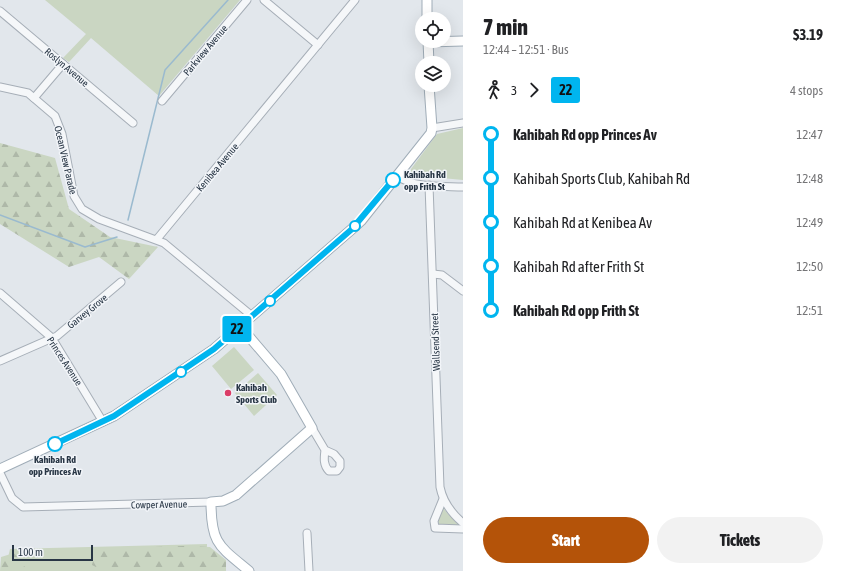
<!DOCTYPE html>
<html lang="en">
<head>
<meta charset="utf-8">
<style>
	body { margin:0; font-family:"Asap Condensed",sans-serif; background:#f2f2f2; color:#202124; height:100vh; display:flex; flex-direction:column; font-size:15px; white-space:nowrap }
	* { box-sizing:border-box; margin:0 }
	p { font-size:13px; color:#757577 }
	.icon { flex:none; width:22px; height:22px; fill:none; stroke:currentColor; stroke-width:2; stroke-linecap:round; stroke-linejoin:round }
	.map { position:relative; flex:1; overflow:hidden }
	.side { display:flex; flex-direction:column; background:#fff; width:380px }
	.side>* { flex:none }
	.badge { padding:0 8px; border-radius:3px; font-size:14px; line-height:26px }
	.tools { position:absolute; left:415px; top:12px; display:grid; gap:8px }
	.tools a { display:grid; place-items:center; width:36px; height:36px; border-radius:50%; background:#fff; box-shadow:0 4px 16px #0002; font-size:20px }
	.scale { position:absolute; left:12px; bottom:10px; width:81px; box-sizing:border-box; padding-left:4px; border:2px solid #283645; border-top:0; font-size:11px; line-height:14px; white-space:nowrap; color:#283645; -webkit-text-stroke:3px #f2f5f9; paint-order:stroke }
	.map>.badge { position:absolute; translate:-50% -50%; box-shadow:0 0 0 2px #fff }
	.legs { display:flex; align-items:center; gap:6px; height:44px; padding:0 20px; font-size:13px }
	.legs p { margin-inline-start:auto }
	.head { display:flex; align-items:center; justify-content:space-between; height:68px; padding:0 20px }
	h1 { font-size:22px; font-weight:800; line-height:30px }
	.primary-button { display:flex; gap:8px; margin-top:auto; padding:8px 20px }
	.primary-button a { flex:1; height:46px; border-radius:24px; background:#b45309; color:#fff; font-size:16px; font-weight:800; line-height:46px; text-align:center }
	.primary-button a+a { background:#f2f2f2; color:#202124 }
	ul { padding:0 20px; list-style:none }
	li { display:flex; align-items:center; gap:14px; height:44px; font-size:15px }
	li i { display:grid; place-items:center; width:6px; height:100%; margin:0 5px; background:currentColor }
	li i::after { content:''; width:10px; height:10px; margin:-5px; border:3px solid; border-radius:50%; background:#fff }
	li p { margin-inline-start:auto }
	li:first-child i { background:linear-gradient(#0000 50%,currentColor 0) }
	li:last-child i { background:linear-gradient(currentColor 50%,#0000 0) }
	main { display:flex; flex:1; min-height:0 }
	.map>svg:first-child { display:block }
	.green { fill:#cad6c2 }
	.forest { fill:url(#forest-firs) }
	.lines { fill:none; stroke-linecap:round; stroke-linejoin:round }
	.stream { stroke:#9abacf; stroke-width:1.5 }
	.minor-casing { stroke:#a6aeb7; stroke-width:9 }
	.major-casing { stroke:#a0adb8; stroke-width:11 }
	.minor { stroke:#f5f7f9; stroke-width:7 }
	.major { stroke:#fff; stroke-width:9 }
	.line-1-casing { stroke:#fff; stroke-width:9 }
	.line-1 { stroke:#00b5ef; stroke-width:6 }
	.stop-1-dot { fill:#fff; stroke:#00b5ef; stroke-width:2 }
	.poi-dot { fill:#db3d67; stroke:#f2f5f9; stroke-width:1.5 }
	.labels { text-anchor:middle; stroke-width:3; stroke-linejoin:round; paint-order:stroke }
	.street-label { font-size:10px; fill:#283645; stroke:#f2f5f9 }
	.stop-label { font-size:10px; font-weight:bold; fill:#283645; stroke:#f2f5f9; text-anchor:start }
	.poi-label { font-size:10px; font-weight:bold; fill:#283645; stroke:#f2f5f9; text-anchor:start }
</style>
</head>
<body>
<main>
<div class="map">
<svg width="463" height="571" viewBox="0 0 463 571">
	<defs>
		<pattern id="forest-firs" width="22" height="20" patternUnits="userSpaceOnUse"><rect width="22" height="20" fill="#cad6c2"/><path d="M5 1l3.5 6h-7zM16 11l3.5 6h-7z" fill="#aeb8a8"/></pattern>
	</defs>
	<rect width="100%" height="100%" fill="#e2e7ec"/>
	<g class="green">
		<polygon points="45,0 240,0 159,96 91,38 69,62 63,58 86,34"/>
		<polygon points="463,128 463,180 431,177 411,172 411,169 437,134"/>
		<polygon points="234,347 254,370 231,389 212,366"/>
		<polygon points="258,373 277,395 254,416 235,393"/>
		<polygon points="442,506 448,514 462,527 439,525 438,521"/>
		<polygon points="207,544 207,552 224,571 5,571 10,549"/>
	</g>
	<g class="forest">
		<polygon points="0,143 55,158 69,209 110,237 158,247 129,279 99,257 69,267 0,224"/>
		<polygon points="183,546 210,547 226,560 226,571 104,571 92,565 96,549"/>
		<polygon points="14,553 28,571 0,571 1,557"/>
	</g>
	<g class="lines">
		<g class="stream">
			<polyline points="0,215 85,247 117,237"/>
			<polyline points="128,220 165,70 228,0"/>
		</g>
		<defs>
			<g id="minor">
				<polyline points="264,0 318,45"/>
				<polyline points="0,11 133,123"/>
				<polyline points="0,87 28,93 55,116 62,134 74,196 82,209 99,219 164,243 252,316"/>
				<polyline points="34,98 63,64"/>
				<polyline points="162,101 247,0"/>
				<polyline points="432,128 463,123"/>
				<path d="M397,176C414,188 443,186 463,187"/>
				<path d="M429,185L440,487C443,502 451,513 463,523"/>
				<polyline points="157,239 355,0"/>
				<polyline points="433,274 442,275 463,291"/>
				<polyline points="0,293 52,338 103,422"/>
				<polyline points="0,361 57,336 121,282"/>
				<path d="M312,428L325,450L334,454L340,461V467L337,471H329C323,465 324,458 325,450"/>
				<polyline points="0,473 12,498 23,507 211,502"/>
				<polyline points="443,499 434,521 435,528 463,529"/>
				<polyline points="307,533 309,571"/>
			</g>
			<g id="major">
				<polyline points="427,0 427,19"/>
				<polyline points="428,41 429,63"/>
				<polyline points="428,42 463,41"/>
				<path d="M240,326L281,374L312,428L236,495L223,501L211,502C211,544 219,546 249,571"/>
				<polyline points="0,469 114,416 214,349 352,229 361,221 431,133 432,128 429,85"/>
			</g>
		</defs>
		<use href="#minor" class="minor-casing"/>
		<use href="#major" class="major-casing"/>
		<use href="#minor" class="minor"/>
		<use href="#major" class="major"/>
	</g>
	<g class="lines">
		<defs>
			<polyline id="line-1" points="55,444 114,416 214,349 352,229 393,180"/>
		</defs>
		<use href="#line-1" class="line-1-casing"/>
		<use href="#line-1" class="line-1"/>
	</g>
	<g class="stop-1-dot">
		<circle cx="393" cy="180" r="7"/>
		<circle cx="355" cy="226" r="5"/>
		<circle cx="270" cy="301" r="5"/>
		<circle cx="181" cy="372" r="5"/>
		<circle cx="55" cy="444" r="7"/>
	</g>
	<circle class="poi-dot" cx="228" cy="393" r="4"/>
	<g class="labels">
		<g class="street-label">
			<text transform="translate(205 50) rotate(-50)" y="4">Parkview Avenue</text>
			<text transform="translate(67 67) rotate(40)" y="4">Roslyn Avenue</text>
			<text transform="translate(66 160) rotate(77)" y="4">Ocean View Parade</text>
			<text transform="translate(217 167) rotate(-50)" y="4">Kenibea Avenue</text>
			<text transform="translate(87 311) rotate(-39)" y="4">Garvey Grove</text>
			<text transform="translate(435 342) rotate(-92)" y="4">Wallsend Street</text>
			<text transform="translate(65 361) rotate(57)" y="4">Princes Avenue</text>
			<text transform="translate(159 504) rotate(-1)" y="4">Cowper Avenue</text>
		</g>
		<g class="stop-label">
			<text x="404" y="178">Kahibah Rd<tspan x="404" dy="12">opp Frith St</tspan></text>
			<text x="55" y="463" text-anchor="middle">Kahibah Rd<tspan x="55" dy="12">opp Princes Av</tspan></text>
		</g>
		<g class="poi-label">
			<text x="236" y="391">Kahibah<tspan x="236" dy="12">Sports Club</tspan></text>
		</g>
	</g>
</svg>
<div class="tools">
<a><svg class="icon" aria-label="locate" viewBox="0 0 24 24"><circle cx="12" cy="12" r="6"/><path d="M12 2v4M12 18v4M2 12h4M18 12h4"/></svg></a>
<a><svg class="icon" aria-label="layers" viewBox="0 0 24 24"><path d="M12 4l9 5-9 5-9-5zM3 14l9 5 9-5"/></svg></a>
</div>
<div class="scale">100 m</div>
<b class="badge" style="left:237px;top:329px;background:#00b5ef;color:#111">22</b>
</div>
<section class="side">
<div class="head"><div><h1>7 min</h1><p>12:44 – 12:51 · Bus</p></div><b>$3.19</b></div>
<div class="legs"><svg class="icon" aria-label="walk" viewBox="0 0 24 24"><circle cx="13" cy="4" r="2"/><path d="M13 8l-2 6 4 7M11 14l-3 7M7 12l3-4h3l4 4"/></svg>3<svg class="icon" aria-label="forward" viewBox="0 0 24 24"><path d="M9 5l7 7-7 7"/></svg><b class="badge" style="background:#00b5ef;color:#111">22</b><p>4 stops</p></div>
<ul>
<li><i style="color:#00b5ef"></i><b>Kahibah Rd opp Princes Av</b><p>12:47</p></li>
<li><i style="color:#00b5ef"></i><span>Kahibah Sports Club, Kahibah Rd</span><p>12:48</p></li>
<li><i style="color:#00b5ef"></i><span>Kahibah Rd at Kenibea Av</span><p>12:49</p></li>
<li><i style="color:#00b5ef"></i><span>Kahibah Rd after Frith St</span><p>12:50</p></li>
<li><i style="color:#00b5ef"></i><b>Kahibah Rd opp Frith St</b><p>12:51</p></li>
</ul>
<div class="primary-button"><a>Start</a><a>Tickets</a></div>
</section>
</main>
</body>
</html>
